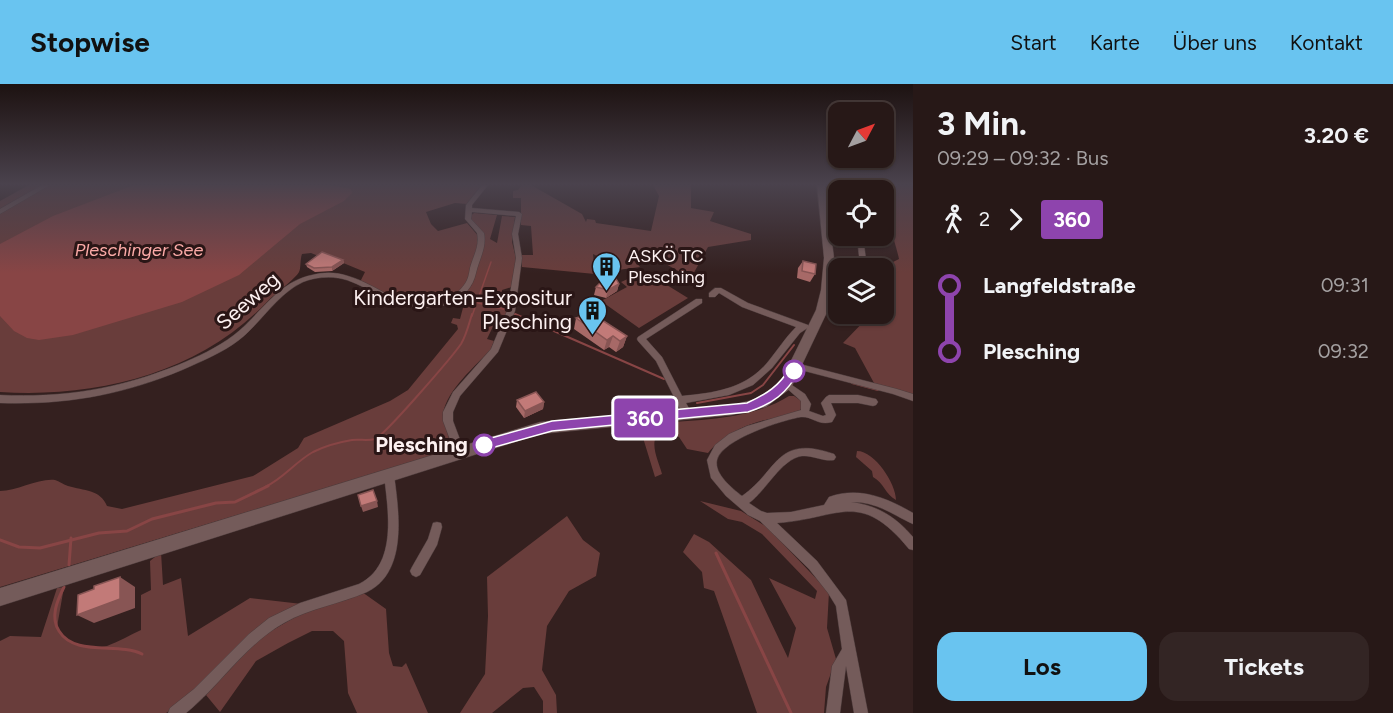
<!DOCTYPE html>
<html lang="de">
<head>
<meta charset="utf-8">
<style>
	body { margin:0; font-family:Figtree,sans-serif; background:#332524; color:#f1f3f6; height:100vh; display:flex; flex-direction:column; font-size:22px; white-space:nowrap }
	* { box-sizing:border-box; margin:0 }
	p { font-size:20px; color:#a4a0a1 }
	.icon { flex:none; width:33px; height:33px; fill:none; stroke:currentColor; stroke-width:2; stroke-linecap:round; stroke-linejoin:round }
	.map { position:relative; flex:1; overflow:hidden }
	.drawer { display:flex; flex-direction:column; background:#271817; width:480px }
	.drawer>* { flex:none }
	.badge { padding:0 12px; border-radius:4px; font-size:21px; line-height:39px }
	.needle { width:39px; rotate:49deg }
	.controls { position:absolute; left:828px; top:18px; display:grid; gap:12px }
	.controls a { display:grid; place-items:center; width:66px; height:66px; border-radius:12px; background:#271817; box-shadow:0 2px 4px #0004,0 0 0 2px #433736; font-size:30px }
	.map>.badge { position:absolute; translate:-50% -50%; box-shadow:0 0 0 3px #fff }
	.legs { display:flex; align-items:center; gap:9px; height:66px; padding:0 24px; font-size:20px }
	.legs p { margin-inline-start:auto }
	.overview { display:flex; align-items:center; justify-content:space-between; height:102px; padding:0 24px }
	h1 { font-size:33px; font-weight:700; line-height:45px }
	.primary-button { display:flex; gap:12px; margin-top:auto; padding:12px 24px }
	.primary-button a { flex:1; height:69px; border-radius:18px; background:#69c4f0; color:#111; font-size:24px; font-weight:700; line-height:69px; text-align:center }
	.primary-button a+a { background:#332524; color:#f1f3f6 }
	ul { padding:0 24px; list-style:none }
	li { display:flex; align-items:center; gap:21px; height:66px; font-size:22px }
	li i { display:grid; place-items:center; width:9px; height:100%; margin:0 8px; background:currentColor }
	li i::after { content:''; width:15px; height:15px; margin:-8px; border:4px solid; border-radius:50%; background:#271817 }
	li p { margin-inline-start:auto }
	li:first-child i { background:linear-gradient(#0000 50%,currentColor 0) }
	li:last-child i { background:linear-gradient(currentColor 50%,#0000 0) }
	header { display:flex; align-items:center; gap:36px; box-sizing:border-box; height:84px; padding:0 30px; background:#69c4f0; color:#111 }
	header strong { font-size:28px }
	nav { display:flex; gap:33px; margin-inline-start:auto; font-size:21px }
	main { display:flex; flex:1; min-height:0 }
	.map>svg:first-child { display:block }
	.green { fill:#693d3b }
	.water { fill:#884545 }
	.lines { fill:none; stroke-linecap:round; stroke-linejoin:round }
	.stream-far2 { stroke:#884545; stroke-width:1.5 }
	.stream-far1 { stroke:#884545; stroke-width:2 }
	.stream { stroke:#884545; stroke-width:3 }
	.street-casing { stroke:#4d3c3c; stroke-width:1 }
	.secondary-casing { stroke:#4d3c3c; stroke-width:1 }
	.street { fill:#745b5a; fill-rule:evenodd }
	.secondary { fill:#745b5a; fill-rule:evenodd }
	.wall { fill:#a76967 }
	.shaded-wall { fill:#885554 }
	.building { fill:#c27a78; stroke:#885554; stroke-width:1.5 }
	.line-1 { fill:#8e44ad; stroke:#fff; stroke-width:1.5 }
	.stop-1-dot { fill:#fff; stroke:#8e44ad; stroke-width:3 }
	.labels { text-anchor:middle; stroke-width:6; stroke-linejoin:round; paint-order:stroke }
	.far-water-label { font-size:18px; font-style:italic; fill:#fcaaa7; stroke:#2a1616 }
	.far-poi-label { font-size:18px; fill:#fdf1f1; stroke:#2a1616; text-anchor:start }
	.poi-label { font-size:21px; fill:#fdf1f1; stroke:#2a1616; text-anchor:end }
	.street-label { font-size:21px; fill:#fdf1f1; stroke:#2a1616 }
	.stop-label { font-size:21px; font-weight:bold; fill:#fdf1f1; stroke:#2a1616; text-anchor:end }
</style>
</head>
<body>
<header>
<strong>Stopwise</strong>
<nav><a>Start</a><a>Karte</a><a>Über uns</a><a>Kontakt</a></nav>
</header>
<main>
<div class="map">
<svg width="913" height="629" viewBox="0 0 913 629">
	<rect width="100%" height="100%" fill="#34201f"/>
	<g class="green">
		<path d="M29,101H481L467,120L455,119L426,128L431,140L438,147L467,139L480,154C475,170 472,190 463,203C438,238 388,211 360,198L365,188L324,171L321,173L311,169L302,170C300,175 301,185 299,188C296,194 275,210 269,216C199,290 98,314 0,308V117Z"/>
		<polygon points="522,101 531,101 582,130 586,138 587,135 595,136 596,139 651,147 659,112 653,101 691,101 691,124 714,128 710,137 751,150 751,156 708,163 691,194 646,169 632,173 640,183 603,188 599,173 593,170 595,190 522,183 522,171 533,171 531,142 521,141 521,114 513,114 513,107 518,106"/>
		<path d="M876,101H913V312L874,299L855,264L843,259L871,230H884V212L893,197V178L899,175C894,152 884,130 884,106H878Z"/>
		<path d="M474,129L497,131L490,155L497,159L502,132L515,133L512,158L516,174L512,203L502,206V222L508,223L506,232L499,230L487,255L494,257L491,265C475,283 447,305 443,330C442,342 454,355 448,367L0,503V407C17,407 39,394 55,396C59,397 64,401 68,402C84,407 100,405 107,422L122,425L253,392L298,364L304,354L390,317L408,306L458,245L457,241L451,239L453,234L460,235L464,220L457,217L458,214L471,202L483,161L469,133Z"/>
		<polygon points="649,190 688,214 639,244 601,217 627,203 621,198 630,194 636,197"/>
		<path d="M789,312H794L803,318V324C791,333 776,333 761,337C742,342 720,354 708,369L687,365L679,353L662,346C647,356 658,375 662,390L655,393L644,357V347L652,340C698,335 749,337 789,312Z"/>
		<path d="M857,367C875,367 896,400 896,416C885,410 884,399 873,393L872,387L856,373Z"/>
		<polygon points="700,417 741,427 767,443 829,508 827,544 836,575 826,603 824,629 757,629 714,507 704,504 702,488 683,468 694,450 709,458 751,496 788,574 796,544 769,494 815,515 817,507 762,450 742,438 728,435"/>
		<polygon points="567,432 583,456 600,469 596,492 569,507 547,542 542,586 556,611 557,629 543,629 543,617 534,603 523,604 492,629 460,629 485,590 488,532 487,493"/>
		<path d="M161,468L163,501L181,494L188,552L250,514L302,520L270,534L179,620L166,629H0V557L10,552L41,553L57,504L64,503L57,543C63,560 90,566 107,562C118,558 130,551 141,546V511L151,506L150,477Z"/>
		<polygon points="362,508 386,525 389,569 393,582 402,583 406,579 428,629 357,629 348,609 344,557 333,547 312,547 288,559 256,577 220,628 206,611 259,554 302,529"/>
	</g>
	<polygon class="water" points="134,101 328,101 351,105 352,109 344,117 300,140 239,191 182,218 73,251 39,256 27,254 14,247 0,232 0,160 53,132"/>
	<g class="lines">
		<g class="stream-far2">
			<polyline points="478,219 507,226"/>
			<polyline points="514,230 519,232"/>
			<polyline points="472,232 491,178"/>
		</g>
		<g class="stream-far1">
			<polyline points="515,230 664,295"/>
			<polyline points="852,299 878,306"/>
			<polyline points="697,319 751,309 763,301 794,261"/>
			<path d="M265,403C283,395 295,378 313,368C323,363 340,358 352,356C359,355 368,357 375,355C384,352 452,273 461,260C466,252 469,240 472,230"/>
		</g>
		<g class="stream">
			<polyline points="0,456 19,463 40,464 99,449 127,447 152,435 216,419 235,418 268,402"/>
			<polyline points="716,469 791,629"/>
			<polyline points="69,481 71,454"/>
			<path d="M64,503C57,517 50,533 59,547C75,573 118,558 142,570"/>
		</g>
		<defs>
			<g id="street">
				<polygon points="42,101 50,101 0,130 0,125"/>
				<path d="M482,101H488L472,121V124L519,128L522,130L518,150L522,174L515,227L498,268L460,312L453,328V337L465,369L463,372L460,373L457,372L455,369L443,337V328L453,308L491,265L507,227L516,174L512,150L516,132L472,128L471,135L484,149C487,163 479,176 476,189C473,203 464,213 451,219C425,229 400,223 377,210C366,205 355,198 343,195C331,192 315,193 303,198C277,210 261,239 239,256C222,269 202,277 182,286C122,311 66,321 0,319V311C64,314 118,305 178,281C197,273 217,264 234,251C260,231 277,198 312,191C324,188 336,188 348,192C366,197 381,208 398,215C419,223 450,221 464,201C468,196 469,190 470,184C473,172 480,162 477,149L465,135L466,121Z"/>
				<polygon points="821,110 838,113 838,117 819,113 818,112"/>
				<polygon points="857,152 863,152 867,184 854,184 827,175 827,173 829,172 860,182"/>
				<path d="M715,204H721L748,219L808,241L809,243L800,249L772,284L753,301L729,311L686,319L692,330L690,333H684L656,277L638,257L637,255L638,253L696,215H702V219L646,255L662,273L682,312C714,309 745,305 767,279C777,267 785,254 796,243L742,223L719,209L715,213H709V209Z"/>
				<polygon points="796,279 897,305 913,310 913,317 893,310 793,284 792,282 793,280"/>
				<path d="M786,297L805,310L811,320L809,327L823,332L826,331L821,319L826,313L829,311H858L876,315L878,318L876,321L873,322L858,319H831L836,331L832,338C817,342 813,332 801,333C783,336 722,355 717,376C714,390 732,404 742,412C779,386 776,350 834,370L836,373L834,376C824,378 813,371 802,372C781,375 766,407 749,419L761,427L767,429L791,428L824,421L829,413C859,402 887,414 913,429V440C891,430 878,418 851,418C877,421 896,433 913,453V466L909,465C859,404 839,435 777,439L817,477L846,516L868,629H854L846,582L840,629H826L832,582L842,565L836,522L828,509L809,485L760,437L748,431L726,412L711,394L707,376L715,361L729,350L747,342L801,326V317L782,300Z"/>
				<path d="M389,387L393,388L394,391C399,428 408,488 367,508C340,520 310,524 284,539C248,559 223,597 192,624L186,629H168L170,624L194,605L249,550L269,534L300,519L359,500C398,481 388,426 384,391L385,388Z"/>
				<polygon points="437,438 441,439 442,443 437,461 420,491 416,493 412,491 410,487 412,483 428,455 433,439"/>
			</g>
			<polygon id="secondary" points="817,101 825,101 834,174 833,206 828,226 791,304 766,323 732,331 540,350 0,522 0,504 540,338 732,321 757,315 781,297 816,226 821,206 824,174"/>
		</defs>
		<use href="#street" class="street-casing"/>
		<use href="#secondary" class="secondary-casing"/>
		<use href="#street" class="street"/>
		<use href="#secondary" class="secondary"/>
	</g>
	<g class="wall">
		<polygon points="343,176 344,179 332,187 315,188 307,183 306,180"/>
		<polygon points="803,177 815,190 810,198 797,194 798,184"/>
		<polygon points="619,200 617,207 606,214 594,211 596,203"/>
		<polygon points="576,234 627,252 623,263 616,268 609,263 604,266 574,245"/>
		<polygon points="517,316 544,318 543,325 524,334 516,323"/>
	</g>
	<g class="shaded-wall">
		<polygon points="343,176 344,179 332,187 332,183"/>
		<polygon points="619,200 617,207 606,214 608,206"/>
		<polygon points="613,252 609,263 604,266 607,256"/>
		<polygon points="627,252 623,263 616,268 620,257"/>
		<polygon points="544,318 543,325 524,334 525,327"/>
		<polygon points="377,417 378,423 363,428 361,422"/>
		<polygon points="120,493 135,503 135,524 94,539 77,531"/>
	</g>
	<g class="building">
		<polygon points="322,168 343,176 332,183 314,184 306,180"/>
		<polygon points="803,177 816,180 815,190 802,187"/>
		<polygon points="615,193 619,200 608,206 596,203 602,197"/>
		<polygon points="591,229 627,252 620,257 613,252 607,256 576,234"/>
		<polygon points="536,308 544,318 525,327 517,316"/>
		<polygon points="373,406 377,417 361,422 358,411"/>
		<polygon points="120,493 120,515 77,531 78,511 94,505 94,502"/>
	</g>
	<linearGradient id="sky" x2="0" y2="1"><stop stop-color="#1d1211"/><stop offset="0.53" stop-color="#4a424d"/><stop offset="1" stop-color="#4a424d" stop-opacity="0"/></linearGradient>
	<rect width="913" height="189" fill="url(#sky)"/>
	<path class="line-1" d="M794,283L799,287C787,309 773,320 748,328L552,347L484,366L478,361L484,356L552,337L747,319C767,310 779,302 790,284Z"/>
	<defs>
		<symbol id="building-pin" viewBox="-11 -11 22 30"><path d="M0 17L-7.5 6A9.5 9.5 0 1 1 7.5 6Z" fill="#69c4f0" stroke="#2a1616"/><path d="M-4-6H4V6H1V3H-1V6H-4ZM-2.5-4.3h1.7v1.8h-1.7ZM.8-4.3h1.7v1.8H.8ZM-2.5-1h1.7V.8h-1.7ZM.8-1h1.7V.8H.8Z" fill="#111"/></symbol>
	</defs>
	<g fill-rule="evenodd">
		<use href="#building-pin" x="590" y="166" width="33" height="45"/>
		<use href="#building-pin" x="576" y="210" width="33" height="45"/>
	</g>
	<g class="stop-1-dot">
		<circle cx="794" cy="287" r="10"/>
		<circle cx="484" cy="361" r="10"/>
	</g>
	<g class="labels">
		<g class="far-water-label">
			<text x="139" y="172">Pleschinger See</text>
		</g>
		<g class="far-poi-label">
			<text x="628" y="178">ASKÖ TC<tspan x="628" dy="21">Plesching</tspan></text>
		</g>
		<g class="poi-label">
			<text x="572" y="221">Kindergarten-Expositur<tspan x="572" dy="24">Plesching</tspan></text>
		</g>
		<g class="street-label">
			<text transform="translate(248 217) rotate(-41)" y="7">Seeweg</text>
		</g>
		<g class="stop-label">
			<text x="468" y="368">Plesching</text>
		</g>
	</g>
</svg>
<div class="controls">
<a><svg class="needle" viewBox="-14 -14 28 28"><path d="M0-13l5 13h-10z" fill="#e53935"/><path d="M0 13l5-13h-10z" fill="#a4a0a1"/></svg></a>
<a><svg class="icon" aria-label="locate" viewBox="0 0 24 24"><circle cx="12" cy="12" r="6"/><path d="M12 2v4M12 18v4M2 12h4M18 12h4"/></svg></a>
<a><svg class="icon" aria-label="layers" viewBox="0 0 24 24"><path d="M12 4l9 5-9 5-9-5zM3 14l9 5 9-5"/></svg></a>
</div>
<b class="badge" style="left:645px;top:334px;background:#8e44ad;color:#fff">360</b>
</div>
<section class="drawer">
<div class="overview"><div><h1>3 Min.</h1><p>09:29 – 09:32 · Bus</p></div><b>3.20 €</b></div>
<div class="legs"><svg class="icon" aria-label="walk" viewBox="0 0 24 24"><circle cx="13" cy="4" r="2"/><path d="M13 8l-2 6 4 7M11 14l-3 7M7 12l3-4h3l4 4"/></svg>2<svg class="icon" aria-label="forward" viewBox="0 0 24 24"><path d="M9 5l7 7-7 7"/></svg><b class="badge" style="background:#8e44ad;color:#fff">360</b></div>
<ul>
<li><i style="color:#8e44ad"></i><b>Langfeldstraße</b><p>09:31</p></li>
<li><i style="color:#8e44ad"></i><b>Plesching</b><p>09:32</p></li>
</ul>
<div class="primary-button"><a>Los</a><a>Tickets</a></div>
</section>
</main>
</body>
</html>
